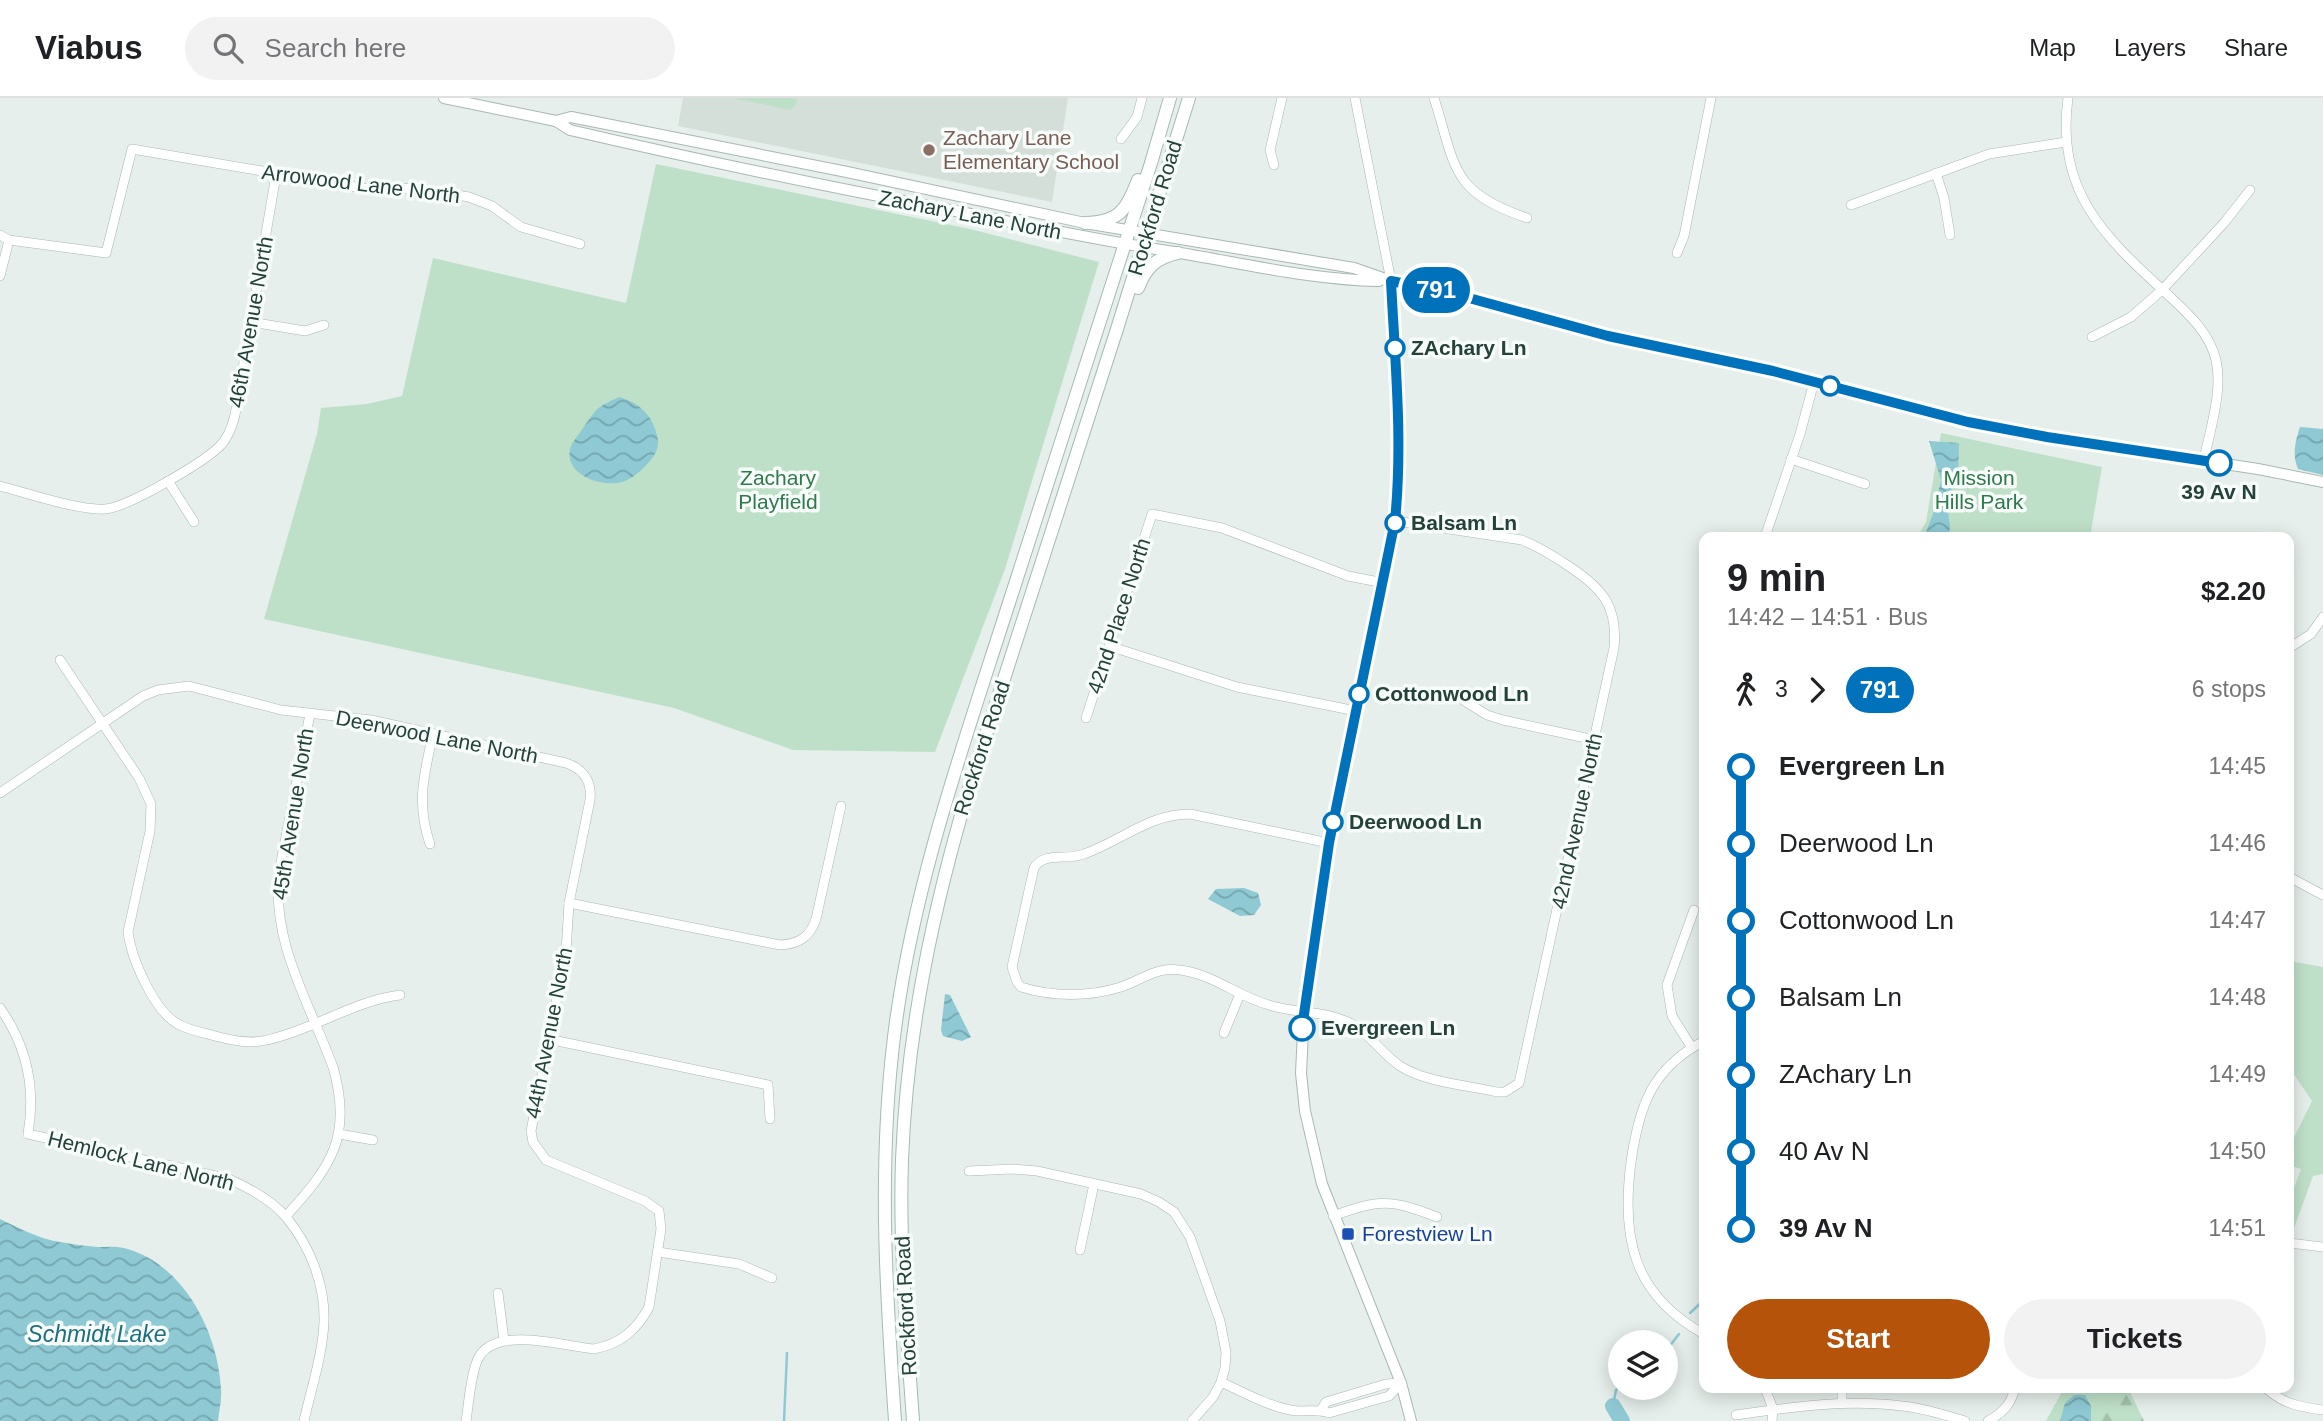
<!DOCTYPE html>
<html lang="en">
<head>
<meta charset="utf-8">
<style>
	body { margin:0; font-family:Arial,sans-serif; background:#f2f2f2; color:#202124; height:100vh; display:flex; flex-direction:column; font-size:26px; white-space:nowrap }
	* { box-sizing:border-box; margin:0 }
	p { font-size:23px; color:#757577 }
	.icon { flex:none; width:38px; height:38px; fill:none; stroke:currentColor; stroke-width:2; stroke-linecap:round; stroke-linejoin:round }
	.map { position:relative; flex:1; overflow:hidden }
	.side { position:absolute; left:1699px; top:434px; width:595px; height:861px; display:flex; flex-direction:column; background:#fff; border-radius:14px; box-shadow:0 4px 18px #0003 }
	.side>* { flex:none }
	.badge { padding:0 14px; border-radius:23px; font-size:24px; line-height:46px }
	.controls { position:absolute; left:1608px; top:1232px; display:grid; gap:14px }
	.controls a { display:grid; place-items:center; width:70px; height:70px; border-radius:50%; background:#fff; box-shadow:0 4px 18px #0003; font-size:35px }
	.map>.badge { position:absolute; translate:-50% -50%; box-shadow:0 0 0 4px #fff }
	.legs { display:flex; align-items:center; gap:10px; height:77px; padding:0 28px; font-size:23px }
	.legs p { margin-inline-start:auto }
	.head { display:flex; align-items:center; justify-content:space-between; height:119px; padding:0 28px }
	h1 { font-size:38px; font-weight:700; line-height:52px }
	.cta { display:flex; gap:14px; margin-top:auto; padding:14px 28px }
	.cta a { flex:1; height:80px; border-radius:42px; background:#b45309; color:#fff; font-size:28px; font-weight:700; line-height:80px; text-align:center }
	.cta a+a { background:#f2f2f2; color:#202124 }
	ul { padding:0 28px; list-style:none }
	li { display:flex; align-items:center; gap:24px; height:77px; font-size:26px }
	li i { display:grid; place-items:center; width:10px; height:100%; margin:0 9px; background:currentColor }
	li i::after { content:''; width:18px; height:18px; margin:-9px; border:5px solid; border-radius:50%; background:#fff }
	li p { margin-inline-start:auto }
	li:first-child i { background:linear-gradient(#0000 50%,currentColor 0) }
	li:last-child i { background:linear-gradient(currentColor 50%,#0000 0) }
	header { display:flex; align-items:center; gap:42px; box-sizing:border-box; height:98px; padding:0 35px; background:#fff; border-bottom:2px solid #e0e0e0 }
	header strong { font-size:33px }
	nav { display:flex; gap:38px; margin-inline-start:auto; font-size:24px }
	.search { width:490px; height:63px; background:#f2f2f2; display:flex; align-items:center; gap:18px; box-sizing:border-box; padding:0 24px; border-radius:38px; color:#757577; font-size:26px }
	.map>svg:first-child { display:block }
	.built { fill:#d4dfda }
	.forest { fill:url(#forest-firs) }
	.park { fill:#bfe0c8 }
	.water { fill:url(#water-waves) }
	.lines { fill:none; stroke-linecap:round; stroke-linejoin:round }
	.stream { stroke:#8ec9d4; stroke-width:2.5 }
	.river { stroke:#8ec9d4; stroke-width:16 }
	.minor-casing { stroke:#a8b8b2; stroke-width:10 }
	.tertiary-casing { stroke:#a8b8b2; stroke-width:12 }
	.secondary-casing { stroke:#a4bbb3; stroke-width:14 }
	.minor { stroke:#fff; stroke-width:9 }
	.tertiary { stroke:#fff; stroke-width:10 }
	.secondary { stroke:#fff; stroke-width:12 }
	.line-1-casing { stroke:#fff; stroke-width:16 }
	.line-1 { stroke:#0072bc; stroke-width:10 }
	.education-dot { fill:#8d6e63; stroke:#f7fbf9; stroke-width:2.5 }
	.stop-1-dot { fill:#fff; stroke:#0072bc; stroke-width:3.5 }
	.transit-dot { fill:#1a4fb4; stroke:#f7fbf9; stroke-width:2.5 }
	.labels { text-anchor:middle; stroke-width:7; stroke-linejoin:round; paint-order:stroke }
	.education-label { font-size:21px; fill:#785e54; stroke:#f7fbf9; text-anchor:start }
	.street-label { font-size:21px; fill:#24423a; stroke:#f7fbf9 }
	.stop-label { font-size:21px; font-weight:bold; fill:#24423a; stroke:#f7fbf9; text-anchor:start }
	.park-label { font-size:21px; fill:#2d7a4b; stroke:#f7fbf9 }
	.transit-label { font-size:21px; fill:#164399; stroke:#f7fbf9; text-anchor:start }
	.water-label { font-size:23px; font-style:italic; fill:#1c6f80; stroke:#f7fbf9 }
</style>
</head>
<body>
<header>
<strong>Viabus</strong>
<div class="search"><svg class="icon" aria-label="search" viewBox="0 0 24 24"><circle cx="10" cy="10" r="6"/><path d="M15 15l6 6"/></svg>Search here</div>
<nav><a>Map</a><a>Layers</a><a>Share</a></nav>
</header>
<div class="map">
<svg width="2323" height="1323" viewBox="0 0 2323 1323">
	<defs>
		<pattern id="forest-firs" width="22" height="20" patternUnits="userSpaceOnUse" patternTransform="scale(1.75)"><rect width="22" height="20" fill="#bfe0c8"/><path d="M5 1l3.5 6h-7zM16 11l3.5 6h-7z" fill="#a4c1ad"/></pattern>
		<pattern id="water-waves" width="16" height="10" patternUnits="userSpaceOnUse" patternTransform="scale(1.75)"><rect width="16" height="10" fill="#8ec9d4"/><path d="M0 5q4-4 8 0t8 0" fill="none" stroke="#74a5ad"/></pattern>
	</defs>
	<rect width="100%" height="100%" fill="#e6efeb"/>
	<polygon class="built" points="683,0 1068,0 1052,104 678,28"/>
	<polygon class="forest" points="2064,1290 2128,1290 2144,1323 2046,1323"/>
	<g class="park">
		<polygon points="733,0 798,0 795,8 790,12"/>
		<polygon points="656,66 970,131 1099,164 1005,471 935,654 793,652 674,610 264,521 317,336 321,310 367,306 402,298 433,160 626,205"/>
		<polygon points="1941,335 2102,369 2090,439 1917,439 1926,424"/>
		<polygon points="2289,863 2323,869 2323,1076 2313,1078 2291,1138 2289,1137 2289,1104 2301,1071 2289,1067 2289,1050 2312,1003 2289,969"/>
		<polygon points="2080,1290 2105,1290 2097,1323 2072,1323"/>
	</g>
	<g class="water">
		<path d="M619,299C637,304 651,315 656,334C660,346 658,353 650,363C643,371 635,379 625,383C605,391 564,378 570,351C572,344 577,339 581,333C596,312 594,310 619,299Z"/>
		<path d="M2300,329L2323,331V377L2298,371C2292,357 2295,344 2300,329Z"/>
		<polygon points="1929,343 1959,345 1958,383 1946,401 1950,428 1949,439 1924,439 1933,416 1941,382"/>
		<polygon points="1244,790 1258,795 1261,807 1254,817 1240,818 1208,801 1216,791"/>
		<polygon points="945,896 950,897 971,939 962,943 943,938 941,932"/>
		<path d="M0,1121C19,1130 39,1141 60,1144C72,1146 85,1148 97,1149C106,1149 115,1148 124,1150C183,1165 218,1233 221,1291C222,1301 219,1313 218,1323H0Z"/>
		<polygon points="2074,1297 2085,1297 2091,1308 2091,1323 2060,1323 2065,1305"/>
	</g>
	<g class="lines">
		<g class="stream">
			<polyline points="1690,1215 1704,1202"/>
			<polyline points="1666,1253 1679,1236"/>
			<polyline points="1613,1308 1616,1292 1620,1289"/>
			<polyline points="784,1323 787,1255"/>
		</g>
		<polyline class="river" points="1613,1308 1622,1323"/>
		<defs>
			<g id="minor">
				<polyline points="1355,0 1391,183"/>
				<path d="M1434,0C1456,69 1450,94 1527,120"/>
				<path d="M2068,0C2056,92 2102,137 2166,195C2186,214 2209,233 2216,262C2223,294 2210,331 2204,362"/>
				<polyline points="1121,41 1137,19 1142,0"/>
				<polyline points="1274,67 1270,52 1282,0"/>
				<polyline points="1936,75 1944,100 1950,137"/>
				<polyline points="1851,107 1989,56 2066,44"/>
				<polyline points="0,137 9,142 106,155 132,51 374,92 414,90 469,99 492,108 521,129 580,146"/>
				<polyline points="1677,155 1684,138 1711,0"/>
				<polyline points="0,178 9,142"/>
				<polyline points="251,224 305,233 324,227"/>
				<polyline points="2092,239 2131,219 2162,192 2224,125 2250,92"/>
				<polyline points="1791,361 1865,386"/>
				<polyline points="168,383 194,424"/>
				<path d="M0,388C27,395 80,413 105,411C127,410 200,366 218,350C227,342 232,329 235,317L276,77"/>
				<polyline points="1765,439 1800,336 1814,284"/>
				<polyline points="1109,548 1237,589 1356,613"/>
				<polyline points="2289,550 2311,536 2323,519"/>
				<path d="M60,562L139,680L151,706L150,733L128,834C131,860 154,913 178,926C190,933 206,935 219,939C235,943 251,946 267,942C313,932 353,903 400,897"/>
				<polyline points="1463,602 1487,617 1503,622 1595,642"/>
				<polyline points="1086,620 1152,416 1222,430 1348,478 1384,485"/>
				<path d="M0,695L143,598L158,592L189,588L281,612L371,622L566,665C584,671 592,684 590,702L569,805L566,854L531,1033L533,1044L546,1062L645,1103L659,1113L661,1131L649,1209C636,1233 620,1246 594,1251C563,1248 491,1226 477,1263C470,1281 469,1304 466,1323"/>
				<path d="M1329,745L1190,716C1149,716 1121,743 1084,756C1067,763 1044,753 1034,770L1012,869L1017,884L1021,889C1053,899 1089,899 1121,889C1146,880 1158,867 1186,873C1216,879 1240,899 1269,907C1297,916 1326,912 1352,926C1371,937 1382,956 1400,968C1427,985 1467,987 1497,994H1505L1519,985L1614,550C1618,509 1603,491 1570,469C1554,458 1539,449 1522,442L1396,423"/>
				<path d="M430,746C416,705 424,677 433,636"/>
				<polyline points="2289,779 2323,797"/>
				<path d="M569,805L780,847C799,846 810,839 816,821L841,708"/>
				<path d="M0,910C27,948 36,989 28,1036L229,1081C249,1090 272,1102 286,1119C310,1148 325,1186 324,1223C323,1256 311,1291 304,1323"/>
				<polyline points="1224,935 1240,896"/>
				<polyline points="548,941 768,987 770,1021"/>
				<path d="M1704,943C1652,970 1639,1008 1631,1064C1621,1140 1633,1197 1704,1236"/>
				<polyline points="1692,950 1672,918 1667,887 1694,812"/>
				<polyline points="339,1036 373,1042"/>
				<polyline points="969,1073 1013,1071 1037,1073 1141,1096 1159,1104 1174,1114 1190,1139 1220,1223 1226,1254 1225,1270 1221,1284 1213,1299 1192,1323"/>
				<path d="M286,1118C331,1069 353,1038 333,969C309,904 269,841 280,769L310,616"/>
				<path d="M1333,1118C1381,1101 1390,1101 1437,1119"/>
				<polyline points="2289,1145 2323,1149"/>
				<polyline points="1080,1152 1094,1086"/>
				<polyline points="658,1154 739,1166 772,1180"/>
				<polyline points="498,1195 504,1242"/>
				<path d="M1221,1284C1243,1294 1266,1307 1290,1312C1304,1315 1317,1310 1329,1315L1389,1298L1401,1285"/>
				<polyline points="1765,1290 1773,1311 1772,1323"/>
				<polyline points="1842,1290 1842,1304"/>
				<path d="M2266,1290C2283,1306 2300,1309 2323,1312"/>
				<polyline points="1321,1312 1326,1304 1386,1286 1401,1285"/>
				<path d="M1736,1317C1792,1309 1846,1301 1902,1308C1924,1310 1944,1317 1965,1323"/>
				<path d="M1988,1323C2003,1315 2011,1306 2015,1290"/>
			</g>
			<g id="tertiary">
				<polyline points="444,0 556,23 571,19 847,74 1085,125 1354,170 1391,183 1447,194 1608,238 1773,273 1968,324 2047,339 2258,371 2323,384"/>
				<path d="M556,23L570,32C694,61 819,87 945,111C1021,126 1097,142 1174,154C1242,165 1311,182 1379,183"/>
				<path d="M1391,183C1396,264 1403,342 1396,423L1329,745L1304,913L1301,975L1305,1013L1322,1086L1401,1285L1411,1323"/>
			</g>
			<g id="secondary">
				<path d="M1085,125C1120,124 1126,112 1138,82"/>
				<path d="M1138,190C1146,169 1156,160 1178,155"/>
				<path d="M895,1323C886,1193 878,1069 894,939C912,792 962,651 1007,511C1056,363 1103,214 1151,65L1170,0"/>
				<path d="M913,1323C907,1236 899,1149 902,1062C907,930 934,806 972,680L1117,231L1189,0"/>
			</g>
		</defs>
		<use href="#minor" class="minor-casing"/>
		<use href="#tertiary" class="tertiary-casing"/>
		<use href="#secondary" class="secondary-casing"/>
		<use href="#minor" class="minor"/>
		<use href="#tertiary" class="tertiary"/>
		<use href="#secondary" class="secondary"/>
	</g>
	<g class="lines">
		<defs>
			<path id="line-1" d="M1302,930L1329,745L1395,423C1403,342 1395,264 1391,183L1447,194L1608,238L1773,273L1968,324L2047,339L2219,365"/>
		</defs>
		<use href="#line-1" class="line-1-casing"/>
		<use href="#line-1" class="line-1"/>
	</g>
	<circle class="education-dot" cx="929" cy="52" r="7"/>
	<g class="stop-1-dot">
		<circle cx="1395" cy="250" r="9"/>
		<circle cx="1830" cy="288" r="9"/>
		<circle cx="2219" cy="365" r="12"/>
		<circle cx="1395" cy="425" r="9"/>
		<circle cx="1359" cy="596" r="9"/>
		<circle cx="1333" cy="724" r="9"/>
		<circle cx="1302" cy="930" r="12"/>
	</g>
	<rect class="transit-dot" x="1341" y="1129" width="14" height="14" rx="3.5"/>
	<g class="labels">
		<g class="education-label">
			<text x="943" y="47">Zachary Lane<tspan x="943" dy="24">Elementary School</tspan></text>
		</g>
		<g class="street-label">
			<text transform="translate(361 86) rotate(7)" y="7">Arrowood Lane North</text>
			<text transform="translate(1155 110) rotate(-73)" y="7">Rockford Road</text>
			<text transform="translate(970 117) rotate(11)" y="7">Zachary Lane North</text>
			<text transform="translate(251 224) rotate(-80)" y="7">46th Avenue North</text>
			<text transform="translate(1119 518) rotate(-72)" y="7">42nd Place North</text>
			<text transform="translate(437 639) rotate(11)" y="7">Deerwood Lane North</text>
			<text transform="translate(982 650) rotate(-72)" y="7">Rockford Road</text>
			<text transform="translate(293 716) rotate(-81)" y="7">45th Avenue North</text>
			<text transform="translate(1577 723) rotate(-78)" y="7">42nd Avenue North</text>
			<text transform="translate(549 935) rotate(-79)" y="7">44th Avenue North</text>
			<text transform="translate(141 1063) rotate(14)" y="7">Hemlock Lane North</text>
			<text transform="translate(906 1208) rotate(-93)" y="7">Rockford Road</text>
		</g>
		<g class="stop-label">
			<text x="1411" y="257">ZAchary Ln</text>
			<text x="2219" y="401" text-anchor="middle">39 Av N</text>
			<text x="1411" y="432">Balsam Ln</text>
			<text x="1375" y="603">Cottonwood Ln</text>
			<text x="1349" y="731">Deerwood Ln</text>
			<text x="1321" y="937">Evergreen Ln</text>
		</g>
		<g class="park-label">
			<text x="778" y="387">Zachary<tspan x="778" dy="24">Playfield</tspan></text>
			<text x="1979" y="387">Mission<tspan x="1979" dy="24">Hills Park</tspan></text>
		</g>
		<g class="transit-label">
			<text x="1362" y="1143">Forestview Ln</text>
		</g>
		<g class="water-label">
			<text x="97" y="1244">Schmidt Lake</text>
		</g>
	</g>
</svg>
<div class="controls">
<a><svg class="icon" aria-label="layers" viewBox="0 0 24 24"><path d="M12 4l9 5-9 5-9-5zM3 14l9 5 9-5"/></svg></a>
</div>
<b class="badge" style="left:1436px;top:192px;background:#0072bc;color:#fff">791</b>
<section class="side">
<div class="head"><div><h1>9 min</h1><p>14:42 – 14:51 · Bus</p></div><b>$2.20</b></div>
<div class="legs"><svg class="icon" aria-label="walk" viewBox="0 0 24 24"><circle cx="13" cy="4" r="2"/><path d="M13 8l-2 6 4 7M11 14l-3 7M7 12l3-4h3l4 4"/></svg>3<svg class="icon" aria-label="forward" viewBox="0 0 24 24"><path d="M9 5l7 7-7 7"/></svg><b class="badge" style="background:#0072bc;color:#fff">791</b><p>6 stops</p></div>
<ul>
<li><i style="color:#0072bc"></i><b>Evergreen Ln</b><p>14:45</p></li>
<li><i style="color:#0072bc"></i><span>Deerwood Ln</span><p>14:46</p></li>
<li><i style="color:#0072bc"></i><span>Cottonwood Ln</span><p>14:47</p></li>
<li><i style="color:#0072bc"></i><span>Balsam Ln</span><p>14:48</p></li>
<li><i style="color:#0072bc"></i><span>ZAchary Ln</span><p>14:49</p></li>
<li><i style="color:#0072bc"></i><span>40 Av N</span><p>14:50</p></li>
<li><i style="color:#0072bc"></i><b>39 Av N</b><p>14:51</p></li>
</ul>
<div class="cta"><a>Start</a><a>Tickets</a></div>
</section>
</div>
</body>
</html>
